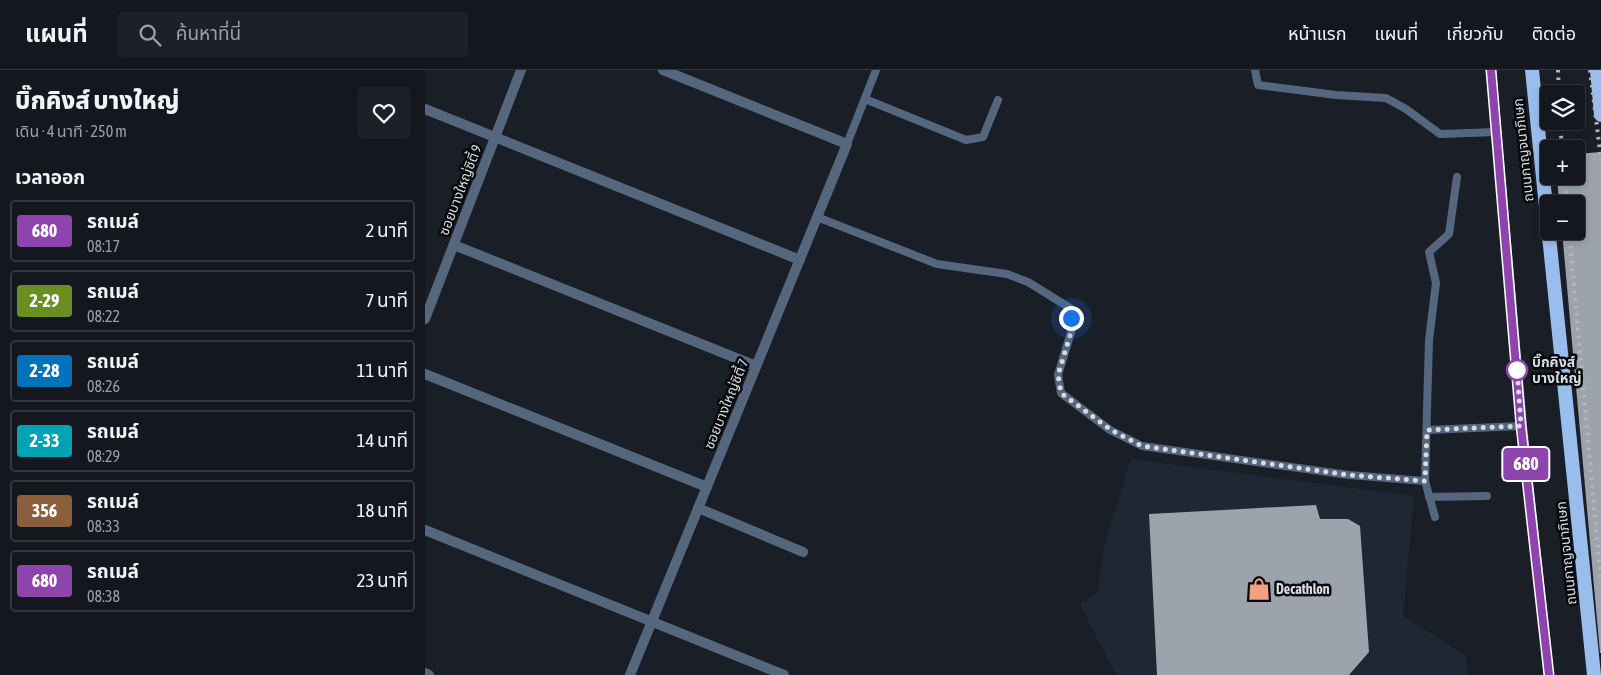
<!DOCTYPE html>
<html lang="th">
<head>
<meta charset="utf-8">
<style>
	body { margin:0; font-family:"Asap Condensed","Noto Sans Thai",sans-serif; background:#1d2026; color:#f1f3f6; height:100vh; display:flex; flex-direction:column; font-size:19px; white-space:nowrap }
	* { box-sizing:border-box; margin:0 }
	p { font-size:16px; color:#9d9fa4 }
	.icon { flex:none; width:28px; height:28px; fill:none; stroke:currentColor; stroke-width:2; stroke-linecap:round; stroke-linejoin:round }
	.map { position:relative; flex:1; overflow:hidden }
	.drawer { display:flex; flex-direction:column; background:#14171d; width:425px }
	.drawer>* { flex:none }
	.badge { padding:0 10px; border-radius:4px; font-size:18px; line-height:32px }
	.buttons { position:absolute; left:1115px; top:15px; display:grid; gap:10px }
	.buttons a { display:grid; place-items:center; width:45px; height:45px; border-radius:5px; background:#14171d; box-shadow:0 2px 8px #0003,0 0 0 1px #33363b; font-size:25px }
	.you { position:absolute; width:25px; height:25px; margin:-12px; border:4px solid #fff; border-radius:50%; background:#1a73e8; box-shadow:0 0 0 8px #1a73e833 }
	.map>.badge { position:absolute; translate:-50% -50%; box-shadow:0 0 0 2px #fff }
	h2 { padding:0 15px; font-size:19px; line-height:45px }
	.round { display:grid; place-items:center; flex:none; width:52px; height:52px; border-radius:5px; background:#1d2026 }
	.summary { display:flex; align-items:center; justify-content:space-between; height:85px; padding:0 15px }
	h1 { font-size:24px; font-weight:800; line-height:38px }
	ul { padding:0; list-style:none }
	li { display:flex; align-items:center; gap:15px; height:62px; margin:0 10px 8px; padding:0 5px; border:2px solid #33363b; border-radius:5px }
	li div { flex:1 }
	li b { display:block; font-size:19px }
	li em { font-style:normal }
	li .badge { min-width:55px; font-weight:700; text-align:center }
	header { display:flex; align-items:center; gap:30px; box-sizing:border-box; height:70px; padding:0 25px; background:#14171d; border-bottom:1px solid #33363b }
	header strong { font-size:24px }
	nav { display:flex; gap:28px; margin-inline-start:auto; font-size:18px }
	.search { width:350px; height:45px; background:#1d2026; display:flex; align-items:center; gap:12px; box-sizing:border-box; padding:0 18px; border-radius:5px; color:#9d9fa4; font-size:19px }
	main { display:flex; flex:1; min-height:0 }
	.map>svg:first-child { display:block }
	.built { fill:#1e2834 }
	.building { fill:#9ca3ac }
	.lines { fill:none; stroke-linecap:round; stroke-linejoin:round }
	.service { stroke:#55677f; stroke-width:8 }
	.minor { stroke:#55677f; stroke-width:10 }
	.secondary { stroke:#7390b6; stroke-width:10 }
	.trunk { stroke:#99beee; stroke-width:14 }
	.rail { stroke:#b3b7bd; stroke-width:4; stroke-dasharray:2.5 5; stroke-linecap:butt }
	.line-casing { stroke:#fff; stroke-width:11 }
	.line { stroke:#8e44ad; stroke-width:8 }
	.walk { stroke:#d8dce1; stroke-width:5; stroke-dasharray:0 9 }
	.stop-dot { fill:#fff; stroke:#8e44ad; stroke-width:2.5 }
	.labels { text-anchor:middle; stroke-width:5; stroke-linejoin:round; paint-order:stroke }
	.street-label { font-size:14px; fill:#d8dce1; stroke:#07090c }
	.stop-label { font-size:14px; font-weight:bold; fill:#d8dce1; stroke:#07090c; text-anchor:start }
	.poi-label { font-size:14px; font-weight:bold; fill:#d8dce1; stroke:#07090c; text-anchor:start }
</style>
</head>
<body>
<header>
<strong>แผนที่</strong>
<div class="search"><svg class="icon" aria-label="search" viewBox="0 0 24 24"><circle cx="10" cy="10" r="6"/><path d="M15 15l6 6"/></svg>ค้นหาที่นี่</div>
<nav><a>หน้าแรก</a><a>แผนที่</a><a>เกี่ยวกับ</a><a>ติดต่อ</a></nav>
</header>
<main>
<section class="drawer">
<div class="summary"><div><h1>บิ๊กคิงส์ บางใหญ่</h1><p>เดิน · 4 นาที · 250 m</p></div><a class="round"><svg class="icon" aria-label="heart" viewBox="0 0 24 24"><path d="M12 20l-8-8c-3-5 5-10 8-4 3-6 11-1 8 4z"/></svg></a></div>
<h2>เวลาออก</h2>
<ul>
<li><span class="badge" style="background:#8e44ad;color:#fff">680</span><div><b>รถเมล์</b><p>08:17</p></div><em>2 นาที</em></li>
<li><span class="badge" style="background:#6b8e23;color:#fff">2-29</span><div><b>รถเมล์</b><p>08:22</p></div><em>7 นาที</em></li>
<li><span class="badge" style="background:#0072bc;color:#fff">2-28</span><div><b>รถเมล์</b><p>08:26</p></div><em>11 นาที</em></li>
<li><span class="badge" style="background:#00a3b4;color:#fff">2-33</span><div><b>รถเมล์</b><p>08:29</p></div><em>14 นาที</em></li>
<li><span class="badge" style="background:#8b5e3c;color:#fff">356</span><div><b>รถเมล์</b><p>08:33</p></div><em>18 นาที</em></li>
<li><span class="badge" style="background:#8e44ad;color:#fff">680</span><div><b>รถเมล์</b><p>08:38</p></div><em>23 นาที</em></li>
</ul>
</section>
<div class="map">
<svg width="1176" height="605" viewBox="0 0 1176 605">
	<rect width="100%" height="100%" fill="#1a1f27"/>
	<polygon class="built" points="706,389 989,426 978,546 1041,586 1042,605 691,605 655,534 672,523 681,469"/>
	<g class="building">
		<polygon points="1176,82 1176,583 1175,583 1137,161 1151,161 1151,134 1134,134 1132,106 1151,106 1151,84"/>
		<polygon points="891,435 895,449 923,449 935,456 944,582 924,605 732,605 724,444"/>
	</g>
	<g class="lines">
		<g class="service">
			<polyline points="830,0 833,15 911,25 961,28 981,39 1015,64 1071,62"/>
			<polyline points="440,29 541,70 558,67 573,30"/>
			<polyline points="422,74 451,0"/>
			<polyline points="392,147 512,194 582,204 603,212 645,238 647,259 633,305 636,323 685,360 717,376 924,405 1000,411"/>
			<polyline points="1002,360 1097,356"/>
			<polyline points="1004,427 1062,426"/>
			<polyline points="1010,447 1000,411 1004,270 1011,213 1004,182 1024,164 1032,107"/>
		</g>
		<g class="minor">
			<polyline points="0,39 375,190"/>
			<polyline points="29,175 331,296"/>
			<polyline points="0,249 96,0"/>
			<polyline points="0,304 282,417"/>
			<polyline points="273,438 378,482"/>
			<polyline points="0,460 359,605"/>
			<polyline points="0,603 4,605"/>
			<polyline points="205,605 422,74 238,0"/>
		</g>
		<polyline class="secondary" points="1066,0 1097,356 1124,605"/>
		<g class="trunk">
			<polyline points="1107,0 1169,605"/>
			<polyline points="1172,0 1176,45"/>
		</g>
		<g class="rail">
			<polyline points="1133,0 1134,24"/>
			<polyline points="1165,0 1176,90"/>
			<polyline points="1135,51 1137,79"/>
			<polyline points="1140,106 1142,134"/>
			<polyline points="1144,161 1176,513"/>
		</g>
	</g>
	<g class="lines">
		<defs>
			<polyline id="line" points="1066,0 1096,356 1124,605"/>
		</defs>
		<use href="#line" class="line-casing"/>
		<use href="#line" class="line"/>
		<polyline class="walk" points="646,248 647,259 633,305 636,323 686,360 717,376 924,405 1000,411 1002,360 1096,356 1092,298 1092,300"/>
	</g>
	<defs>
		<symbol id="shop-bare" viewBox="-9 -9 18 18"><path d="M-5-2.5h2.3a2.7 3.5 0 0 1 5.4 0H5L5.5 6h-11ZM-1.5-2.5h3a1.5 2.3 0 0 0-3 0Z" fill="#f2a081" stroke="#07090c" stroke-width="2.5" paint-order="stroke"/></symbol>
	</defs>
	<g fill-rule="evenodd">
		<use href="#shop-bare" x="818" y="503" width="32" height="32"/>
	</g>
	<circle class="stop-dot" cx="1092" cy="300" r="10"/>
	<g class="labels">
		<g class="street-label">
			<text transform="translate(1098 80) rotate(-96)" y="5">ถนนกาญจนาภิเษก</text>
			<text transform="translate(35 120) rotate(-69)" y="5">ซอยบางใหญ่ซิตี้ 9</text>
			<text transform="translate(301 334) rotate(-68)" y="5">ซอยบางใหญ่ซิตี้ 7</text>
			<text transform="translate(1141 483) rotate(-96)" y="5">ถนนกาญจนาภิเษก</text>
		</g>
		<g class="stop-label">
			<text x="1107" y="297">บิ๊กคิงส์<tspan x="1107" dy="16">บางใหญ่</tspan></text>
		</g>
		<g class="poi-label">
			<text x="851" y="524">Decathlon</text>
		</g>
	</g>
</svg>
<div class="buttons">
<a><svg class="icon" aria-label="layers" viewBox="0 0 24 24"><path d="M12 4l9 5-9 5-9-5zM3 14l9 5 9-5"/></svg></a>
<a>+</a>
<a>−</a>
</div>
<div class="you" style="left:646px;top:248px"></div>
<b class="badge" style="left:1101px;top:394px;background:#8e44ad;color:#fff">680</b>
</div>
</main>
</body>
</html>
